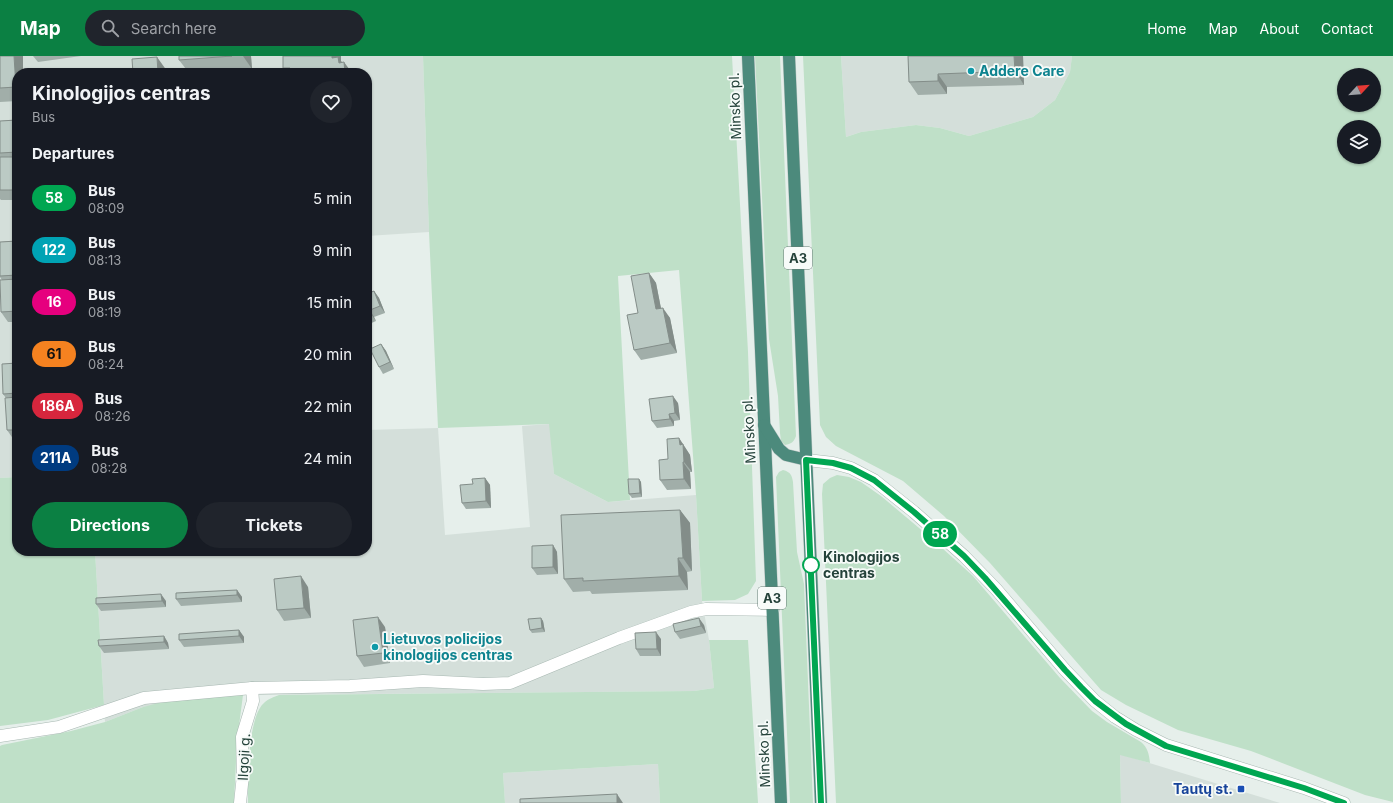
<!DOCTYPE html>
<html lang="en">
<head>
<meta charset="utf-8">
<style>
	body { margin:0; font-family:Inter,sans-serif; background:#20242c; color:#f1f3f6; height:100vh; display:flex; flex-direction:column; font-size:15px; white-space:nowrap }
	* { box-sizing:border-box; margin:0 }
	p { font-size:13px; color:#9ea1a6 }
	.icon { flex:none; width:22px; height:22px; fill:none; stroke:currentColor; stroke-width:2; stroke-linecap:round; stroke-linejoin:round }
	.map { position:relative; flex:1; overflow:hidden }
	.panel { position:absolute; left:12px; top:12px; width:360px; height:488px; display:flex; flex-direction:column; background:#171b24; border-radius:16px; box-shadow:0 1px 3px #0004 }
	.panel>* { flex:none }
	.badge { padding:0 8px; border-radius:13px; font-size:14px; line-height:26px }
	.needle { width:26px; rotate:64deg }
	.tools { position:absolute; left:1337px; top:12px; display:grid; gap:8px }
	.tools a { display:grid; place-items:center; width:44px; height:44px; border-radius:50%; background:#171b24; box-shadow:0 1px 3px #0004; font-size:20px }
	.map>.badge { position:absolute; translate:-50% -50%; box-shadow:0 0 0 2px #fff }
	h2 { padding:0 20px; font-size:15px; line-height:36px }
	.round { display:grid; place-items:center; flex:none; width:42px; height:42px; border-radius:21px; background:#20242c }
	.overview { display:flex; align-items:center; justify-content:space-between; height:68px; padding:0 20px }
	h1 { font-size:19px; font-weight:700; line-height:30px }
	.cta { display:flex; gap:8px; margin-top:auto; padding:8px 20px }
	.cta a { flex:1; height:46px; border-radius:24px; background:#0b8043; color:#fff; font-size:16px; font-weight:700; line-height:46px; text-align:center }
	.cta a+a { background:#20242c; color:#f1f3f6 }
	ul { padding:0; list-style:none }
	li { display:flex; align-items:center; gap:12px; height:52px; padding:0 20px }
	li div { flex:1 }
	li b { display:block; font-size:15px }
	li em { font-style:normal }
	li .badge { min-width:44px; font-weight:700; text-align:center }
	header { display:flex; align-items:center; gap:24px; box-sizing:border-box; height:56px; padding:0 20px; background:#0b8043; color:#fff }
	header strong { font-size:19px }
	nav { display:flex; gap:22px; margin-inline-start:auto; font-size:14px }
	.search { width:280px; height:36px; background:#20242c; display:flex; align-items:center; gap:10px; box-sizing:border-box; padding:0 14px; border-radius:22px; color:#9ea1a6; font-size:15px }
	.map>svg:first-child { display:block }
	.built { fill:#d4dfda }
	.green { fill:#bfe0c8; fill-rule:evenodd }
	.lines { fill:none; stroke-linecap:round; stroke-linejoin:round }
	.minor-casing { stroke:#a8b8b2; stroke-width:13 }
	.tertiary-casing { stroke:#a8b8b2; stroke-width:13 }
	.trunk-casing { stroke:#c2cac8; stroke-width:13 }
	.minor { stroke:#fff; stroke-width:12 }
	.tertiary { stroke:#fff; stroke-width:12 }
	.trunk { stroke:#4c8a7c; stroke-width:12 }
	.wall { fill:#a1aea9 }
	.shaded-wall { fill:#838d89 }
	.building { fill:#bbcac4; stroke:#838d89 }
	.line-casing { stroke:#fff; stroke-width:9 }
	.line { stroke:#00a651; stroke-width:6 }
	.culture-dot { fill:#0f9aa8; stroke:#f7fbf9; stroke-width:1.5 }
	.stop-dot { fill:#fff; stroke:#00a651; stroke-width:2 }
	.transit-dot { fill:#1a4fb4; stroke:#f7fbf9; stroke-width:1.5 }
	.labels { text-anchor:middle; stroke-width:3.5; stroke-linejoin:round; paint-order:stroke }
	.shield { fill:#f7fbf9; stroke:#637a73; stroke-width:1 }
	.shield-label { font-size:13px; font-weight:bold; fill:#24423a }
	.culture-label { font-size:14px; font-weight:bold; fill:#0d838f; stroke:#f7fbf9; text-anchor:start }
	.street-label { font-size:14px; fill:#24423a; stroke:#f7fbf9 }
	.stop-label { font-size:14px; font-weight:bold; fill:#24423a; stroke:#f7fbf9; text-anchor:start }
	.transit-label { font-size:14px; font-weight:bold; fill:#164399; stroke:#f7fbf9; text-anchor:end }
</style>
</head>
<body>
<header>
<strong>Map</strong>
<div class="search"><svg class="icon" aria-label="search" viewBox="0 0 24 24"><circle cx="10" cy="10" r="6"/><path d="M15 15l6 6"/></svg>Search here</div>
<nav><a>Home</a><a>Map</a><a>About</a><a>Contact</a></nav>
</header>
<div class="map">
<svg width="1393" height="747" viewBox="0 0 1393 747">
	<rect width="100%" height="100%" fill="#e6efeb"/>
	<g class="built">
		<polygon points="0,0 423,0 429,176 367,180 367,17 17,17 17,421 0,422"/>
		<polygon points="841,0 1072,0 1070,16 1055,44 1033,61 969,80 940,72 916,69 861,76 846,81"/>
		<polygon points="550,368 554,418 608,446 696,439 702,545 709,584 714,632 694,635 243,639 143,651 105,666 95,495 367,495 367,374 438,372 445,479 530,471 522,370"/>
		<polygon points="1120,698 1280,747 1121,747"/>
		<polygon points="658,708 660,747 505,747 503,717"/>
	</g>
	<g class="green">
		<polygon points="423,0 732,0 748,296 756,525 748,538 735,544 702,545 696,439 679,214 618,220 630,444 608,446 554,418 549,368 438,372 429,176"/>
		<path d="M755,0H780L796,380C794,386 791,388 785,389L781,385L780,377L778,340L769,283Z"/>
		<path d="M803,0H841L846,81L861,76L916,69L940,72L969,80L1033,61L1055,44L1070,16L1072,0H1393V746L1365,739L1251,695L1178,674L1126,649L1101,634L990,507L944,460L903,425L836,390L826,381L820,369ZM1344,19H1374V49H1344ZM1344,71H1374V101H1344Z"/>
		<path d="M783,414C791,416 792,420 793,426L797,496L804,528L813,747H790L776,421L779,416Z"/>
		<path d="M837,419L849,421L861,426L881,440L931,482L973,520L1060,622L1092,655L1107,666L1141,686C1148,692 1149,698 1150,707L1120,699L1121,747H836L822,438L823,428L830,422Z"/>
		<polygon points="17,421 17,495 95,495 104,649 48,664 0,670 0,422"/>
		<path d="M709,584H748L758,747H660L658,708L503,717L505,747H248C248,725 247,660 265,646C268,643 274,641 279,639L694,635L714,632Z"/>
		<polygon points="243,639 237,685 234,747 0,747 0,690 2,689 71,675 105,666 143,651 170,644"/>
	</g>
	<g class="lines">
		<defs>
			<g id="minor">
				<polyline points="0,680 59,671 144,642 252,632 350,630 423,625 483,628 510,627 619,582 691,556 706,553 773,554"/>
				<polyline points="240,747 243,719 242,681 253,645 252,632"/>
			</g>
			<polyline id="tertiary" points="807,404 833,407 851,412 874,424 914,456 964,500 996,533 1065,614 1095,645 1115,661 1136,674 1166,689 1304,732 1344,747"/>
			<g id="trunk">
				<polyline points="748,0 781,747"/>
				<polyline points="789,0 821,747"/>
				<polyline points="764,369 779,393 786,399 807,404"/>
			</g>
		</defs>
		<use href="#minor" class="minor-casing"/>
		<use href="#tertiary" class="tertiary-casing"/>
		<use href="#trunk" class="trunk-casing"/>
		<use href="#minor" class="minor"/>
		<use href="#tertiary" class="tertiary"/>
		<use href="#trunk" class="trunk"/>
	</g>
	<g class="wall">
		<polygon points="0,0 23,0 23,17 17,17 17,45 0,46"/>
		<polygon points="33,0 81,0 38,6"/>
		<polygon points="179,0 251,0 252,13 189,17 179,4"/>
		<polygon points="908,0 1023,0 1024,29 947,31 947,38 918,39 909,26"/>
		<polygon points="341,5 352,17 287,17 283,12"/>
		<polygon points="17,64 17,144 1,144 0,143 0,65"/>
		<polygon points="17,185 17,266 8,266 1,256 2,224 0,221 0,186"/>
		<polygon points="367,213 372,227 367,229"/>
		<polygon points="649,217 656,227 661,252 670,262 677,297 641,304 634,294 638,257"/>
		<polygon points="374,235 379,242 385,257 374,261 376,265 367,269 367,238"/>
		<polygon points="381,288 386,295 394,313 383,318 379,311"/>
		<polygon points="17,307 17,384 14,384 7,374 6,342 3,338"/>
		<polygon points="678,347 680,364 674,365 674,370 657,372 652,365"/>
		<polygon points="679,382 690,399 692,416 690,416 691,433 667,434 660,424 668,403"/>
		<polygon points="485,422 490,429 491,452 466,453 462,447 473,428"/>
		<polygon points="639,423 641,426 642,441 632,442 629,438"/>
		<polygon points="680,454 690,467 692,515 687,516 688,534 592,538 590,535 573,536 564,523"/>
		<polygon points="553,489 557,496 558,518 537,519 532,512"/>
		<polygon points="308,531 311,562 284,565 277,554"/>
		<polygon points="237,534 242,541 242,546 181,550 176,543"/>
		<polygon points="96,542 166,545 166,551 101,555 96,548"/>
		<polygon points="541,562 543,565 545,576 532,577 530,574"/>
		<polygon points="704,569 706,577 680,583 675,576"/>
		<polygon points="385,571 390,607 364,611 357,600"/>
		<polygon points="239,574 244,581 244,587 184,591 179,584"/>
		<polygon points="164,580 168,587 169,593 104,597 99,590"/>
		<polygon points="661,583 661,600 640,600 636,593"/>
	</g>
	<g class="shaded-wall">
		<polygon points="14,0 23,0 23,17 17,17 17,33 16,31"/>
		<polygon points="243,0 251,0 252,13"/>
		<polygon points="332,0 341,0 341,5 344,10 344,6 352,17 345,17 332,2"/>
		<polygon points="1014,0 1023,0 1024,29 1015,15"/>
		<polygon points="157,1 167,15 167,17 158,17"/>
		<polygon points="938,18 947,31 947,38 938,25"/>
		<polygon points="367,213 372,227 367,219"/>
		<polygon points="649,217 656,227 663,263 656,253"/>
		<polygon points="374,235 379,242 385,257 380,250"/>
		<polygon points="663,252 670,262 677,297 670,287"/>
		<polygon points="370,254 374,261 376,265 371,258"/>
		<polygon points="381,288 386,295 394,313 390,306"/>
		<polygon points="673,340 678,347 680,364 675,357"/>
		<polygon points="669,358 674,365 674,370 670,363"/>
		<polygon points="679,382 690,399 692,416 684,406 680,389"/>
		<polygon points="683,406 690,416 691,433 684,423"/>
		<polygon points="485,422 490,429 491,452 486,445"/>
		<polygon points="639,423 641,426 642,441 640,437"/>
		<polygon points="680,454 690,467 692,515 683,502"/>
		<polygon points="553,489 557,496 558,518 553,511"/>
		<polygon points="678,502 687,516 688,534 679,520"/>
		<polygon points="301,520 308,531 311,562 304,552"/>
		<polygon points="237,534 242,541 242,546 237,539"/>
		<polygon points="161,538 166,545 166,551 162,545"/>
		<polygon points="378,561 385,571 390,607 383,597"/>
		<polygon points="541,562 543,565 545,576 542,572"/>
		<polygon points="699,562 704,569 706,577 701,570"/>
		<polygon points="239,574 244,581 244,587 239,580"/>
		<polygon points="656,576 661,583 661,600 657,593"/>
		<polygon points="164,580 168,587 169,593 164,586"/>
		<polygon points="617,738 623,747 617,747"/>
	</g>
	<g class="building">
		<polygon points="0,0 14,0 16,31 0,32"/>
		<polygon points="179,0 232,0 179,4"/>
		<polygon points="283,0 332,0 332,2 338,1 339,7 344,6 345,17 291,17 290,12 283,12"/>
		<polygon points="908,0 1014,0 1015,15 938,18 938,25 909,26"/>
		<polygon points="157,1 158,17 133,17 132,3"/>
		<polygon points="17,64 17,96 0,97 0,65"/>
		<rect x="0" y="101" width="17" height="33"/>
		<polygon points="17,185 17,219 0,220 0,186"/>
		<polygon points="649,217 656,253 663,252 670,287 634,294 627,259 638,257 631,220"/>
		<polygon points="17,223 17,255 1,256 0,224"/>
		<polygon points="374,235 380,250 370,254 371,258 367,260 367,238"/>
		<polygon points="381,288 390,306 379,311 370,293"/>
		<polygon points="17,307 17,337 3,338 2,308"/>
		<polygon points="673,340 675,357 669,358 670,363 652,365 649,343"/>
		<polygon points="17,341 17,374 7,374 5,342"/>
		<polygon points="679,382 680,389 683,388 684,406 683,406 684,423 660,424 659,404 668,403 667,383"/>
		<polygon points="485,422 486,445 462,447 460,429 473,428 472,423"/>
		<polygon points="628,423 639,423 640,437 629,438"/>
		<polygon points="680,454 683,502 678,502 679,520 583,525 583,522 564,523 561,459"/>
		<polygon points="553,489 553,511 532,512 532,490"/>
		<polygon points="301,520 304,552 277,554 274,523"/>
		<polygon points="237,534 237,539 176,543 176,537"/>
		<polygon points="161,538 162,545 96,548 96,542"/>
		<polygon points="378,561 383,597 357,600 353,564"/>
		<polygon points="541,562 542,572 530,574 528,563"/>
		<polygon points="699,562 701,570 675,576 673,568"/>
		<polygon points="239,574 239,580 179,584 179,578"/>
		<polygon points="656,576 657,593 636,593 635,577"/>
		<polygon points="164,580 164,586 99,590 98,584"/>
		<polygon points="617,738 617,747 520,747 520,743"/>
	</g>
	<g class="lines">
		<defs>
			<polyline id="line" points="821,747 806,404 833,407 851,412 874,424 914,456 964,500 985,522 1065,614 1081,631 1095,645 1126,668 1166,690 1304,732 1344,747"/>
		</defs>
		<use href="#line" class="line-casing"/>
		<use href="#line" class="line"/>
	</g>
	<g class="culture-dot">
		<circle cx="971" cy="15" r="4"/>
		<circle cx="375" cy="591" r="4"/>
	</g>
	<circle class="stop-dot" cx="811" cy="509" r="8"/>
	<rect class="transit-dot" x="1237" y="729" width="8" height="8" rx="2"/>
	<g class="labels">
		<g class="shield">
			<rect x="784" y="191" width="28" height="22" rx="3"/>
			<rect x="758" y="531" width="28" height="22" rx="3"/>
		</g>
		<g class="shield-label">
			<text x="798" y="207">A3</text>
			<text x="772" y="547">A3</text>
		</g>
		<g class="culture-label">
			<text x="979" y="20">Addere Care</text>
			<text x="383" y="588">Lietuvos policijos<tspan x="383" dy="16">kinologijos centras</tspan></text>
		</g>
		<g class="street-label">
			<text transform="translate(735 50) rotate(-92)" y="5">Minsko pl.</text>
			<text transform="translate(749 374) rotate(-93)" y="5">Minsko pl.</text>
			<text transform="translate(764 698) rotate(-92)" y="5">Minsko pl.</text>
			<text transform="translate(244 701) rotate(-87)" y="5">Ilgoji g.</text>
		</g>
		<g class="stop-label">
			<text x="823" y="506">Kinologijos<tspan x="823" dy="16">centras</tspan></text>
		</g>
		<g class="transit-label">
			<text x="1233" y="738">Tautų st.</text>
		</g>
	</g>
</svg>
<div class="tools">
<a><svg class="needle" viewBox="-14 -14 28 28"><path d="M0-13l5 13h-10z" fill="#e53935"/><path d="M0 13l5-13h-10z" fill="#9ea1a6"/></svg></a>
<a><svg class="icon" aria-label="layers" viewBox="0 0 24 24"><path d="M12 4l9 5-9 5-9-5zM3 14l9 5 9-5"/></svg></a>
</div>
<b class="badge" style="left:940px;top:478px;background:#00a651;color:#fff">58</b>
<section class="panel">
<div class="overview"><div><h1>Kinologijos centras</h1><p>Bus</p></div><a class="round"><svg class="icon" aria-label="heart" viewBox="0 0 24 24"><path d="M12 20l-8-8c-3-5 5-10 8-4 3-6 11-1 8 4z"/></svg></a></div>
<h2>Departures</h2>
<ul>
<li><span class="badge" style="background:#00a651;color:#fff">58</span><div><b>Bus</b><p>08:09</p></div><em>5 min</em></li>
<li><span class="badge" style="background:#00a3b4;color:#fff">122</span><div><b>Bus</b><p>08:13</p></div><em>9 min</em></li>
<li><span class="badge" style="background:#e6007e;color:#fff">16</span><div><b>Bus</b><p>08:19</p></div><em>15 min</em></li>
<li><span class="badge" style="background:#f58220;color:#111">61</span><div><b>Bus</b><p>08:24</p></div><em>20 min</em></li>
<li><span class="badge" style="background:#d7263d;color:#fff">186A</span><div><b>Bus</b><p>08:26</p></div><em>22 min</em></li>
<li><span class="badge" style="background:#003b80;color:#fff">211A</span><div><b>Bus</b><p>08:28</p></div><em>24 min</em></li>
</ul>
<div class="cta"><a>Directions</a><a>Tickets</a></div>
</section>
</div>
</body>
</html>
